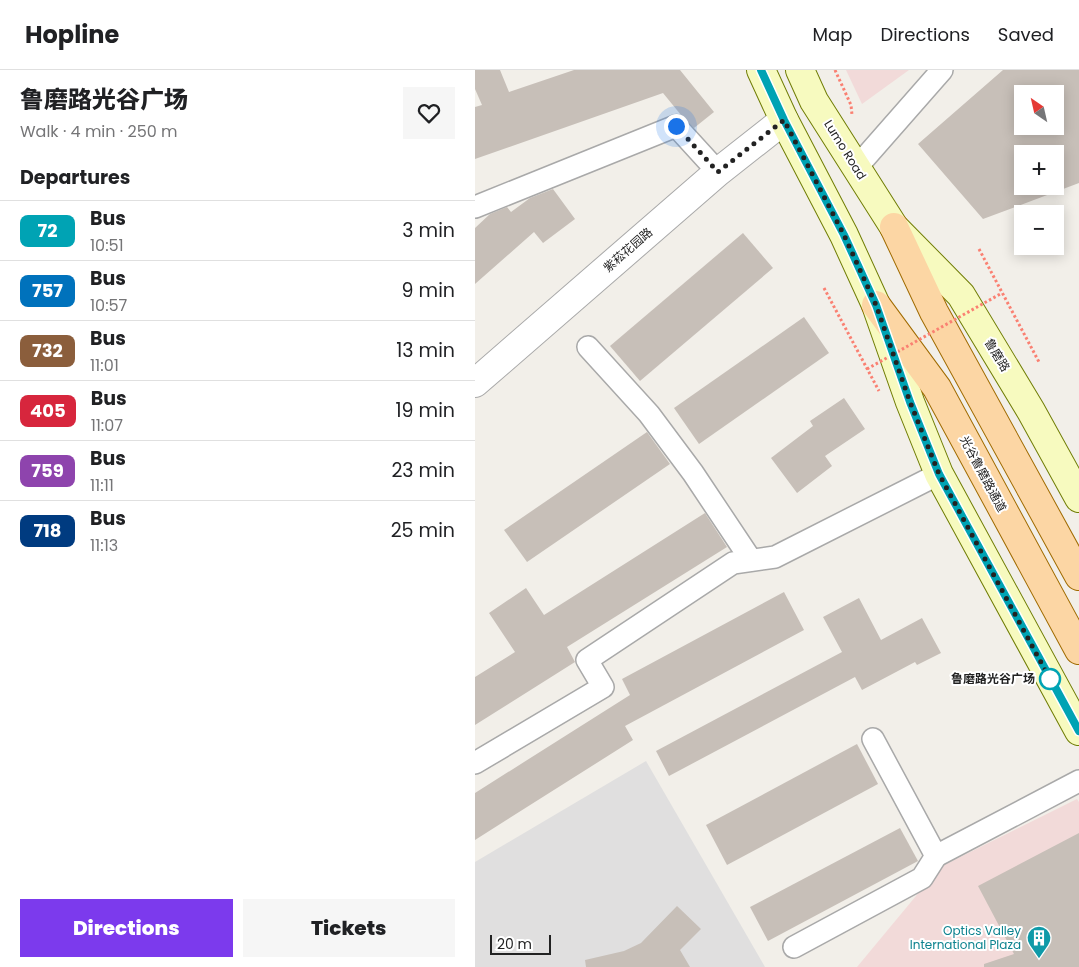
<!DOCTYPE html>
<html lang="en">
<head>
<meta charset="utf-8">
<style>
	body { margin:0; font-family:Poppins,"Noto Sans SC",sans-serif; background:#f6f6f6; color:#202124; height:100vh; display:flex; flex-direction:column; font-size:19px; white-space:nowrap }
	* { box-sizing:border-box; margin:0 }
	p { font-size:16px; color:#757577 }
	.icon { flex:none; width:28px; height:28px; fill:none; stroke:currentColor; stroke-width:2; stroke-linecap:round; stroke-linejoin:round }
	.map { position:relative; flex:1; overflow:hidden }
	.side { display:flex; flex-direction:column; background:#fff; width:475px }
	.side>* { flex:none }
	.badge { padding:0 10px; border-radius:8px; font-size:18px; line-height:32px }
	.needle { width:32px; rotate:326deg }
	.controls { position:absolute; left:539px; top:15px; display:grid; gap:10px }
	.controls a { display:grid; place-items:center; width:50px; height:50px; border-radius:0px; background:#fff; box-shadow:0 2px 12px #0003; font-size:25px }
	.scale { position:absolute; left:15px; bottom:12px; width:61px; box-sizing:border-box; padding-left:5px; border:2px solid #222; border-top:0; font-size:14px; line-height:18px; white-space:nowrap; color:#222; -webkit-text-stroke:4px #fff; paint-order:stroke }
	.you { position:absolute; width:25px; height:25px; margin:-12px; border:4px solid #fff; border-radius:50%; background:#1a73e8; box-shadow:0 0 0 8px #1a73e833 }
	.map>.badge { position:absolute; translate:-50% -50%; box-shadow:0 0 0 2px #fff }
	h2 { padding:0 20px; font-size:19px; line-height:45px }
	.round { display:grid; place-items:center; flex:none; width:52px; height:52px; border-radius:0px; background:#f6f6f6 }
	.headline { display:flex; align-items:center; justify-content:space-between; height:85px; padding:0 20px }
	h1 { font-size:24px; font-weight:800; line-height:38px }
	.primary-button { display:flex; gap:10px; margin-top:auto; padding:10px 20px }
	.primary-button a { flex:1; height:58px; border-radius:0px; background:#7c3aed; color:#fff; font-size:20px; font-weight:800; line-height:58px; text-align:center }
	.primary-button a+a { background:#f6f6f6; color:#202124 }
	ul { padding:0; list-style:none }
	li { display:flex; align-items:center; gap:15px; height:60px; padding:0 20px; border-top:1px solid #e0e0e0 }
	li div { flex:1 }
	li b { display:block; font-size:19px }
	li em { font-style:normal }
	li .badge { min-width:55px; font-weight:700; text-align:center }
	header { display:flex; align-items:center; gap:30px; box-sizing:border-box; height:70px; padding:0 25px; background:#fff; border-bottom:1px solid #e0e0e0 }
	header strong { font-size:24px }
	nav { display:flex; gap:28px; margin-inline-start:auto; font-size:18px }
	main { display:flex; flex:1; min-height:0 }
	.map>svg:first-child { display:block }
	.residential { fill:#e0dfdf }
	.commercial { fill:#f2dad9 }
	.building { fill:#c7bfb8; fill-rule:evenodd }
	.lines { fill:none; stroke-linecap:round; stroke-linejoin:round }
	.minor-casing { stroke:#a9a9a9; stroke-width:24 }
	.tertiary-casing { stroke:#a9a9a9; stroke-width:30 }
	.secondary-casing { stroke:#707d05; stroke-width:30 }
	.primary-casing { stroke:#a06b00; stroke-width:30 }
	.path { stroke:#fa8072; stroke-width:3; stroke-dasharray:2.5 2.5; stroke-linecap:butt }
	.minor { stroke:#fff; stroke-width:21 }
	.tertiary { stroke:#fff; stroke-width:28 }
	.secondary { stroke:#f7fabf; stroke-width:28 }
	.primary { stroke:#fcd6a4; stroke-width:28 }
	.path-bridge { stroke:#fa8072; stroke-width:3; stroke-dasharray:2.5 2.5; stroke-linecap:butt }
	.line-casing { stroke:#fff; stroke-width:11 }
	.line { stroke:#00a3b4; stroke-width:8 }
	.walk { stroke:#222; stroke-width:5; stroke-dasharray:0 9 }
	.stop-dot { fill:#fff; stroke:#00a3b4; stroke-width:2.5 }
	.labels { text-anchor:middle; stroke-width:4; stroke-linejoin:round; paint-order:stroke }
	.street-label { font-size:12px; fill:#222; stroke:#fff }
	.stop-label { font-size:12px; font-weight:bold; fill:#222; stroke:#fff; text-anchor:end }
	.culture-label { font-size:12px; fill:#0d838f; stroke:#fff; text-anchor:end }
</style>
</head>
<body>
<header>
<strong>Hopline</strong>
<nav><a>Map</a><a>Directions</a><a>Saved</a></nav>
</header>
<main>
<section class="side">
<div class="headline"><div><h1>鲁磨路光谷广场</h1><p>Walk · 4 min · 250 m</p></div><a class="round"><svg class="icon" aria-label="heart" viewBox="0 0 24 24"><path d="M12 20l-8-8c-3-5 5-10 8-4 3-6 11-1 8 4z"/></svg></a></div>
<h2>Departures</h2>
<ul>
<li><span class="badge" style="background:#00a3b4;color:#fff">72</span><div><b>Bus</b><p>10:51</p></div><em>3 min</em></li>
<li><span class="badge" style="background:#0072bc;color:#fff">757</span><div><b>Bus</b><p>10:57</p></div><em>9 min</em></li>
<li><span class="badge" style="background:#8b5e3c;color:#fff">732</span><div><b>Bus</b><p>11:01</p></div><em>13 min</em></li>
<li><span class="badge" style="background:#d7263d;color:#fff">405</span><div><b>Bus</b><p>11:07</p></div><em>19 min</em></li>
<li><span class="badge" style="background:#8e44ad;color:#fff">759</span><div><b>Bus</b><p>11:11</p></div><em>23 min</em></li>
<li><span class="badge" style="background:#003b80;color:#fff">718</span><div><b>Bus</b><p>11:13</p></div><em>25 min</em></li>
</ul>
<div class="primary-button"><a>Directions</a><a>Tickets</a></div>
</section>
<div class="map">
<svg width="604" height="897" viewBox="0 0 604 897">
	<rect width="100%" height="100%" fill="#f2efe9"/>
	<polygon class="residential" points="171,691 290,897 0,897 0,792"/>
	<g class="commercial">
		<polygon points="371,0 434,0 387,34"/>
		<polygon points="602,729 604,732 604,897 382,897 465,797"/>
	</g>
	<g class="building">
		<polygon points="0,0 25,0 34,22 99,0 205,0 239,42 219,58 206,45 188,23 0,89 0,37 7,35 0,19"/>
		<path d="M528,0H604V113L508,149L443,74ZM548,24H580V56H548ZM548,84H580V116H548Z"/>
		<polygon points="78,119 100,149 68,173 59,162 0,214 0,158 15,144 32,137 36,142 55,128"/>
		<polygon points="268,163 298,198 165,311 135,276"/>
		<polygon points="329,247 354,283 224,374 199,338"/>
		<polygon points="369,328 390,359 350,386 357,396 322,423 296,388 338,356 335,351"/>
		<polygon points="172,362 195,394 52,492 29,460"/>
		<polygon points="230,443 252,477 92,577 100,592 0,655 0,607 40,582 14,543 51,518 69,545"/>
		<polygon points="309,522 329,560 150,656 158,670 0,770 0,723 155,625 147,609"/>
		<polygon points="384,528 406,570 447,548 466,583 442,595 440,592 387,620 380,607 194,706 181,681 367,582 348,547"/>
		<polygon points="382,674 403,714 252,795 231,755"/>
		<polygon points="425,758 443,791 293,871 275,837"/>
		<polygon points="604,763 604,897 509,897 509,894 539,884 503,816"/>
		<polygon points="202,836 226,859 205,880 215,897 111,897 110,890 149,881 166,873"/>
	</g>
	<g class="lines">
		<defs>
			<g id="minor">
				<polyline points="381,98 467,0"/>
				<polyline points="0,137 201,56 243,102"/>
				<polyline points="113,277 174,344 218,403 276,490"/>
				<polyline points="398,669 461,786 604,711"/>
				<polyline points="0,693 128,617 112,590 258,493 300,487 464,404"/>
				<polyline points="319,877 447,808 461,786"/>
			</g>
			<polyline id="tertiary" points="0,313 243,102 309,50"/>
			<g id="secondary">
				<polyline points="286,0 309,50 369,165 401,235 435,332 464,404 604,661"/>
				<polyline points="325,0 339,31 419,157 486,225 556,341 604,428"/>
			</g>
			<g id="primary">
				<polyline points="419,157 459,242 604,506"/>
				<polyline points="401,235 462,318 604,580"/>
			</g>
		</defs>
		<use href="#minor" class="minor-casing"/>
		<use href="#tertiary" class="tertiary-casing"/>
		<use href="#secondary" class="secondary-casing"/>
		<use href="#primary" class="primary-casing"/>
		<g class="path">
			<polyline points="360,0 376,35 377,45"/>
			<polyline points="504,179 564,292"/>
			<polyline points="349,218 404,321"/>
		</g>
		<use href="#minor" class="minor"/>
		<use href="#tertiary" class="tertiary"/>
		<use href="#secondary" class="secondary"/>
		<use href="#primary" class="primary"/>
		<polyline class="path-bridge" points="392,299 527,223"/>
	</g>
	<g class="lines">
		<defs>
			<polyline id="line" points="286,0 309,50 369,165 401,235 435,332 464,404 604,661"/>
		</defs>
		<use href="#line" class="line-casing"/>
		<use href="#line" class="line"/>
		<polyline class="walk" points="201,56 243,102 309,50 369,165 401,235 435,332 464,404 575,609"/>
	</g>
	<defs>
		<symbol id="building-pin" viewBox="-11 -11 22 30"><path d="M0 17L-7.5 6A9.5 9.5 0 1 1 7.5 6Z" fill="#0f9aa8" stroke="#fff"/><path d="M-4-6H4V6H1V3H-1V6H-4ZM-2.5-4.3h1.7v1.8h-1.7ZM.8-4.3h1.7v1.8H.8ZM-2.5-1h1.7V.8h-1.7ZM.8-1h1.7V.8H.8Z" fill="#fff"/></symbol>
	</defs>
	<g fill-rule="evenodd">
		<use href="#building-pin" x="550" y="854" width="28" height="38"/>
	</g>
	<circle class="stop-dot" cx="575" cy="609" r="10"/>
	<g class="labels">
		<g class="street-label">
			<text transform="translate(370 80) rotate(58)" y="4">Lumo Road</text>
			<text transform="translate(153 180) rotate(-41)" y="4">紫菘花园路</text>
			<text transform="translate(522 285) rotate(59)" y="4">鲁磨路</text>
			<text transform="translate(508 404) rotate(62)" y="4">光谷鲁磨路通道</text>
		</g>
		<g class="stop-label">
			<text x="560" y="613">鲁磨路光谷广场</text>
		</g>
		<g class="culture-label">
			<text x="546" y="865">Optics Valley<tspan x="546" dy="14">International Plaza</tspan></text>
		</g>
	</g>
</svg>
<div class="controls">
<a><svg class="needle" viewBox="-14 -14 28 28"><path d="M0-13l5 13h-10z" fill="#e53935"/><path d="M0 13l5-13h-10z" fill="#757577"/></svg></a>
<a>+</a>
<a>−</a>
</div>
<div class="scale">20 m</div>
<div class="you" style="left:201px;top:56px"></div>
</div>
</main>
</body>
</html>
